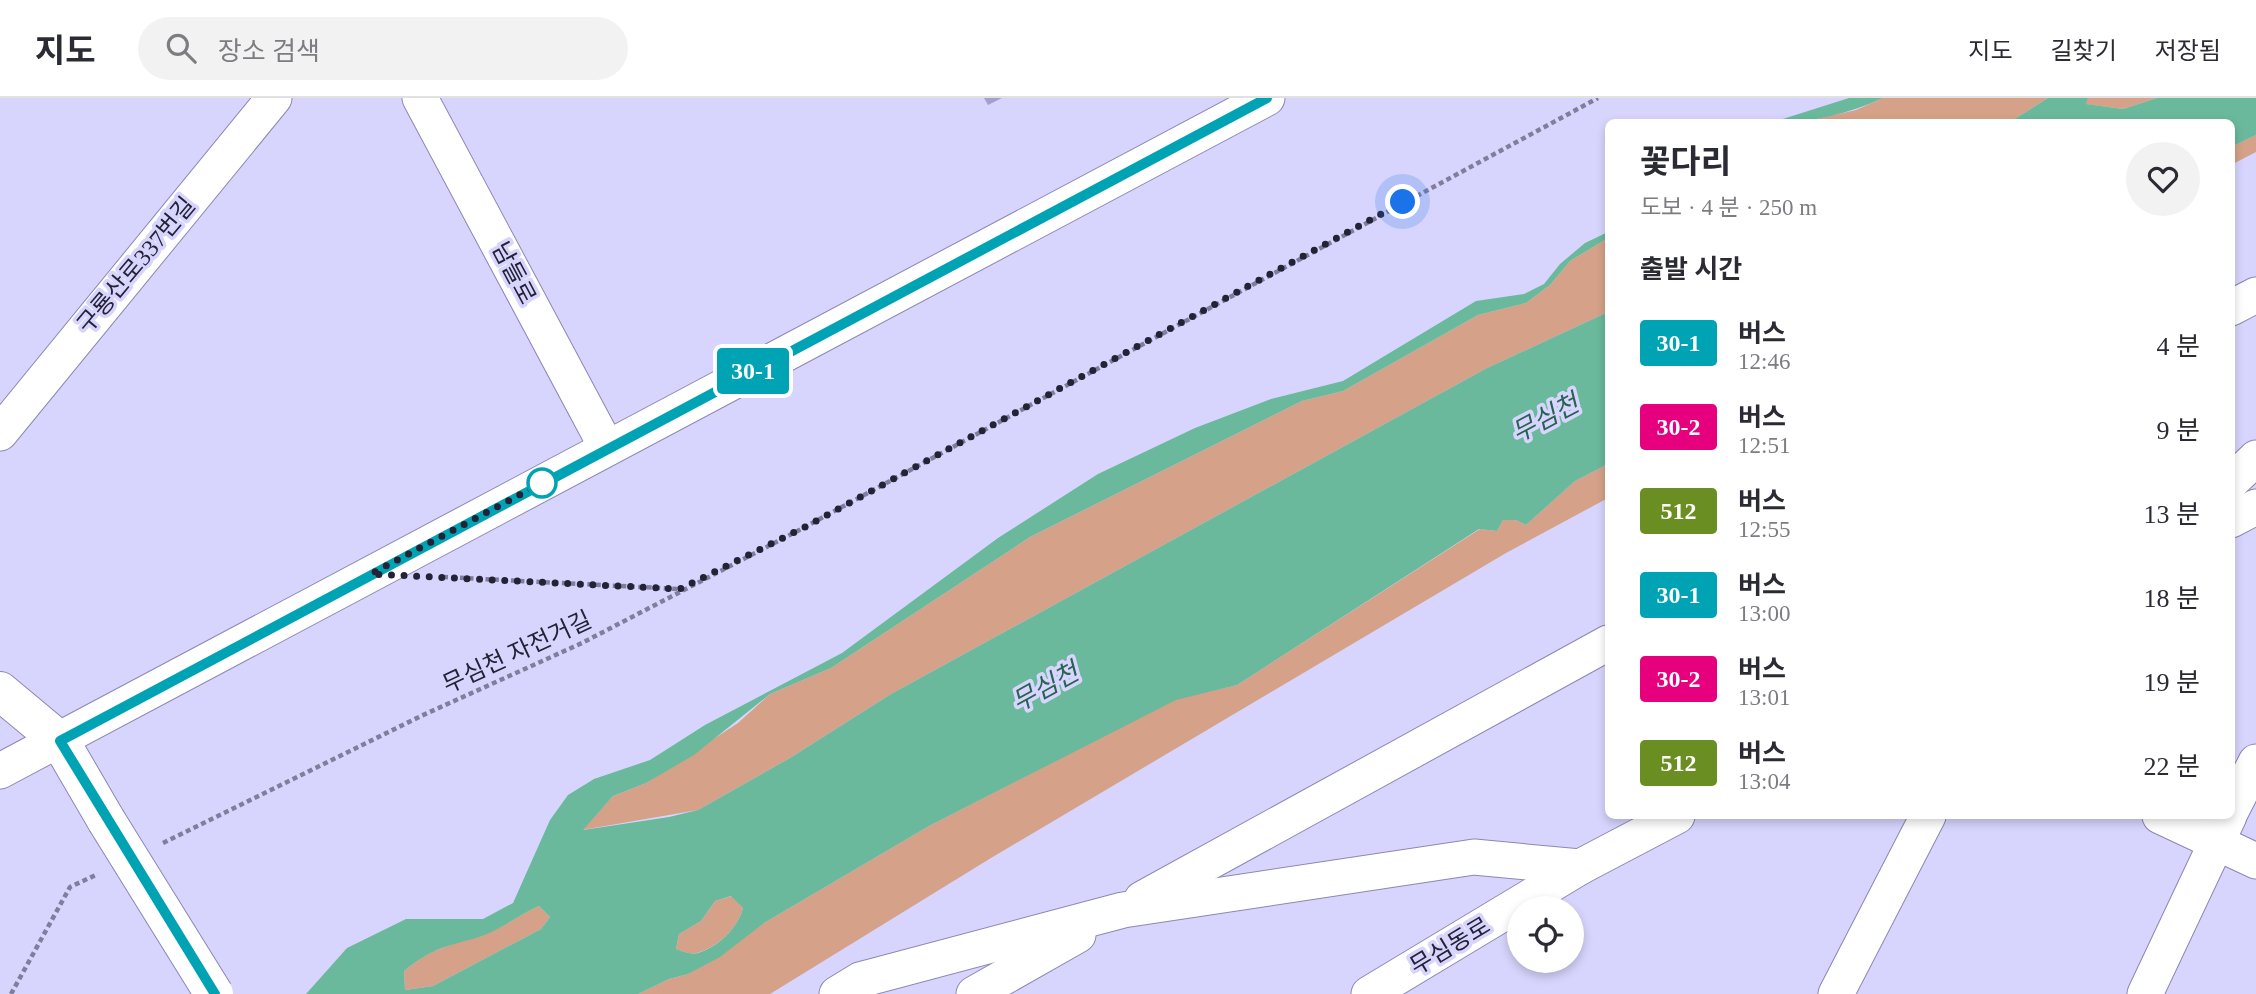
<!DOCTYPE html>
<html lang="ko">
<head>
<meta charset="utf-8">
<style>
	body { margin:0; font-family:"Times New Roman","Noto Sans KR",serif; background:#f2f2f3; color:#2b2b33; height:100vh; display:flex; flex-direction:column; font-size:26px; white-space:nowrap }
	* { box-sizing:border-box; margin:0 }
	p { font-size:23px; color:#7c7c81 }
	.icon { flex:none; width:38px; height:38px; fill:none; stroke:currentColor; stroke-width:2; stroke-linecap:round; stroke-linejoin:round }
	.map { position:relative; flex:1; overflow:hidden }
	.details { position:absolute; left:1605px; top:21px; width:630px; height:700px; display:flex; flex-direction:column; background:#fff; border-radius:10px; box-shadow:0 4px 10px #0003 }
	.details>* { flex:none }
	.badge { padding:0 14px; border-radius:5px; font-size:24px; line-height:46px }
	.tools { position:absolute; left:1507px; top:798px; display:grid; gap:14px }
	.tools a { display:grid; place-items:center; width:77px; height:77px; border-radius:50%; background:#fff; box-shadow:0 4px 10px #0003; font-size:35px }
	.you { position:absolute; width:35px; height:35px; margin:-18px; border:5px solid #fff; border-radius:50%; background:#1a73e8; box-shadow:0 0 0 10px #1a73e833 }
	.map>.badge { position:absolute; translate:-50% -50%; box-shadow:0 0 0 4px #fff }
	h2 { padding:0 35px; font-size:26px; line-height:63px }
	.round { display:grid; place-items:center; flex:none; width:74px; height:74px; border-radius:37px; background:#f2f2f3 }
	.head { display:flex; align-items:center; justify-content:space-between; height:119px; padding:0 35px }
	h1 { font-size:33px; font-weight:700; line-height:52px }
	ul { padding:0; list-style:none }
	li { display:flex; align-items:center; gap:21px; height:84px; padding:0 35px }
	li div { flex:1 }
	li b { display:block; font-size:26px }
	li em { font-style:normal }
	li .badge { min-width:77px; font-weight:700; text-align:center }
	header { display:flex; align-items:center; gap:42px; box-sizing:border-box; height:98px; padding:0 35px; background:#fff; border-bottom:2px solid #e1e1e2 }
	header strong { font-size:33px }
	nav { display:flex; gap:38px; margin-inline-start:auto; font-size:24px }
	.search { width:490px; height:63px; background:#f2f2f3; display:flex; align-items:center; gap:18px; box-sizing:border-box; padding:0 24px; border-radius:38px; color:#7c7c81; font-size:26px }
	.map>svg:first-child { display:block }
	.green { fill:#d5a289 }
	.water { fill:#6ab99c; fill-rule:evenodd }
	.building { fill:#a39fcf }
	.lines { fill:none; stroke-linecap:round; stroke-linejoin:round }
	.minor-casing { stroke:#8b87b5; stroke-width:37 }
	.major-casing { stroke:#8b87b5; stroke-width:40 }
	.path { stroke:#807e9c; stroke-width:4.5; stroke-dasharray:5 3.5; stroke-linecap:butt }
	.minor { stroke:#fff; stroke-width:35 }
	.major { stroke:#fff; stroke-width:38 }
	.major-bridge-casing { stroke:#8b87b5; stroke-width:40; stroke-linecap:butt }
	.major-bridge { stroke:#fff; stroke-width:38 }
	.line-casing { stroke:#fff; stroke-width:16 }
	.line { stroke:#00a3b4; stroke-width:10 }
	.walk { stroke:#242235; stroke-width:7; stroke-dasharray:0 12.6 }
	.stop-dot { fill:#fff; stroke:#00a3b4; stroke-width:3.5 }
	.labels { text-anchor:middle; stroke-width:7; stroke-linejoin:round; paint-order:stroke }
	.street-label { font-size:24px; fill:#242235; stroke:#d7d5fd }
	.water-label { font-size:26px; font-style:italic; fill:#27644f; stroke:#d7d5fd }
</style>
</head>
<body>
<header>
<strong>지도</strong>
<div class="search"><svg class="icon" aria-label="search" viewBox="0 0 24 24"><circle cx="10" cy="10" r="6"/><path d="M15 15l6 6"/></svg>장소 검색</div>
<nav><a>지도</a><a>길찾기</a><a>저장됨</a></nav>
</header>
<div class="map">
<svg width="2256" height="896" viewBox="0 0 2256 896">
	<rect width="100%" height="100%" fill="#d7d5fd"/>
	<g class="green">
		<polygon points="1883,0 2048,0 2010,24 1803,24 1856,12"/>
		<polygon points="2088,0 2157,0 2123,11 2085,6"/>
		<polygon points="2256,37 2256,54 2231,67 2231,49"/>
		<polygon points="1608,140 1608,214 1487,270 891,596 790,660 698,712 582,732 613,698 646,685 738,625 770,596 831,570 1030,439 1302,303 1343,293 1478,217 1526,205 1550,187 1570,163"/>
		<polygon points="1608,366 1608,400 1506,455 991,760 770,896 638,896 669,881 688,876 764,825 929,728 1176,601 1237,587 1480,431 1497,433 1503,422 1516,422 1526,427 1575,383"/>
		<path d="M732,798L743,810C738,830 718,849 697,855C691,857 682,853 676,851L679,836L701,823L715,803Z"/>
		<path d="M539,808L550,819L541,831L433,888L405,892L404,873C436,848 443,850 479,838C500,832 519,817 539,808Z"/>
	</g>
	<g class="water">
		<path d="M1849,0H1883C1847,16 1812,25 1773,24Z"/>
		<polygon points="2048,0 2088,0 2086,6 2123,11 2157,0 2256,0 2256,37 2231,49 2231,24 2010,24"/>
		<path d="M1608,134V140L1570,163L1550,187L1526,205L1478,217L1343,293L1302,303L1030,439L831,570L770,596L694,657L646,685L613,698L583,732L669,719L698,712L790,660L891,596L1487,270L1608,214V366L1575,383L1526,427L1516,422H1503L1497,433L1479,431L1237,587L1176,602L929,728L764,825L720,859L688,876L669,881L638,896H306L347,850L406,821H483L513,805L550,722L568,697L594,681L650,662L705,627L842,555L998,440L1098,376L1195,330L1271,301L1343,283L1476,203L1524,196L1544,186L1560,166L1585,145ZM731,798L743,810C738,830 718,849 698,855C691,857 682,853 676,851L679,836L701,823L715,803ZM539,808L550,819L541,831L433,888L405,892L404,873C436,848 443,850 479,839C500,832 519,817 539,808Z"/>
	</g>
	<polygon class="building" points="984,0 1002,0 988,7"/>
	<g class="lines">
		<defs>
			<g id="minor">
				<polyline points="420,0 607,350"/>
				<polyline points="2231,210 2256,197"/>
				<polyline points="0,335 274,0"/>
				<polyline points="2231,384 2256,360"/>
				<polyline points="2231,422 2256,409"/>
				<polyline points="0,673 1267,0"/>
				<polyline points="2231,713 2256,664"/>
				<polyline points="2160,718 2256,763"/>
				<polyline points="1142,801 1608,545"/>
				<polyline points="837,896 860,882 1123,812 1474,759 1580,769"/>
				<polyline points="974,896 1078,837"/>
				<polyline points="1369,896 1580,769 1677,718"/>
				<polyline points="1836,896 1928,718"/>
				<polyline points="2145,896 2229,718"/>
			</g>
			<polyline id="major" points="0,593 60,643 106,722"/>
		</defs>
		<use href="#minor" class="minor-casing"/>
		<use href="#major" class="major-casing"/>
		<g class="path">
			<polyline points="443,479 679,491"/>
			<polyline points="163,745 421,618 582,545 805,429 1598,0"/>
			<polyline points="11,896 70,789 98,776"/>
		</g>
		<use href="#minor" class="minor"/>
		<use href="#major" class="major"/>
		<defs>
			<polyline id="major-bridge" points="106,722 214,896"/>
		</defs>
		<use href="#major-bridge" class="major-bridge-casing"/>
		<use href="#major-bridge" class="major-bridge"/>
	</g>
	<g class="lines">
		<defs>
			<polyline id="line" points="215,896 60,643 1267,0"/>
		</defs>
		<use href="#line" class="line-casing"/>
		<use href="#line" class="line"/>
		<polyline class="walk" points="542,385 371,476 680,491 805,429 1403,104"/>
	</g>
	<circle class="stop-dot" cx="542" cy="385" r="14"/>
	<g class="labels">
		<g class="street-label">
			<text transform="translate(136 167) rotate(-50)" y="8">구룡산로337번길</text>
			<text transform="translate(514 175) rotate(62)" y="8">남들로</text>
			<text transform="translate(517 554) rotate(-25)" y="8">무심천 자전거길</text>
			<text transform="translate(1450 848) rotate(-31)" y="8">무심동로</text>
		</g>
		<g class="water-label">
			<text transform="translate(1545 320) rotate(-28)" y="9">무심천</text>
			<text transform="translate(1045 589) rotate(-29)" y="9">무심천</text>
		</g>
	</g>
</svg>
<div class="tools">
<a><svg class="icon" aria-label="locate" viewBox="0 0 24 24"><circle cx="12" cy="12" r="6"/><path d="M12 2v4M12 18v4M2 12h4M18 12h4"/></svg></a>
</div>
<div class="you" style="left:1403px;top:104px"></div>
<b class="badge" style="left:753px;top:273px;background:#00a3b4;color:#fff">30-1</b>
<section class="details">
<div class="head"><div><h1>꽃다리</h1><p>도보 · 4 분 · 250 m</p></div><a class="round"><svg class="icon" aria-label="heart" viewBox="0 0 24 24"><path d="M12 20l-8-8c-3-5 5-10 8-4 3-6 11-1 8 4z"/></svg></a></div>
<h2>출발 시간</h2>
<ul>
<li><span class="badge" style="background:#00a3b4;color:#fff">30-1</span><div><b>버스</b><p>12:46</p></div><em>4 분</em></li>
<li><span class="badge" style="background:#e6007e;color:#fff">30-2</span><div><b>버스</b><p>12:51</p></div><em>9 분</em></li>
<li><span class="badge" style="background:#6b8e23;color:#fff">512</span><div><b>버스</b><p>12:55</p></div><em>13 분</em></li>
<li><span class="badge" style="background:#00a3b4;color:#fff">30-1</span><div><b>버스</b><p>13:00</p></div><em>18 분</em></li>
<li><span class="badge" style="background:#e6007e;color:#fff">30-2</span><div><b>버스</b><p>13:01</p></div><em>19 분</em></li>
<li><span class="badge" style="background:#6b8e23;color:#fff">512</span><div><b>버스</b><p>13:04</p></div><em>22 분</em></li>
</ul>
</section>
</div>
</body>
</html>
